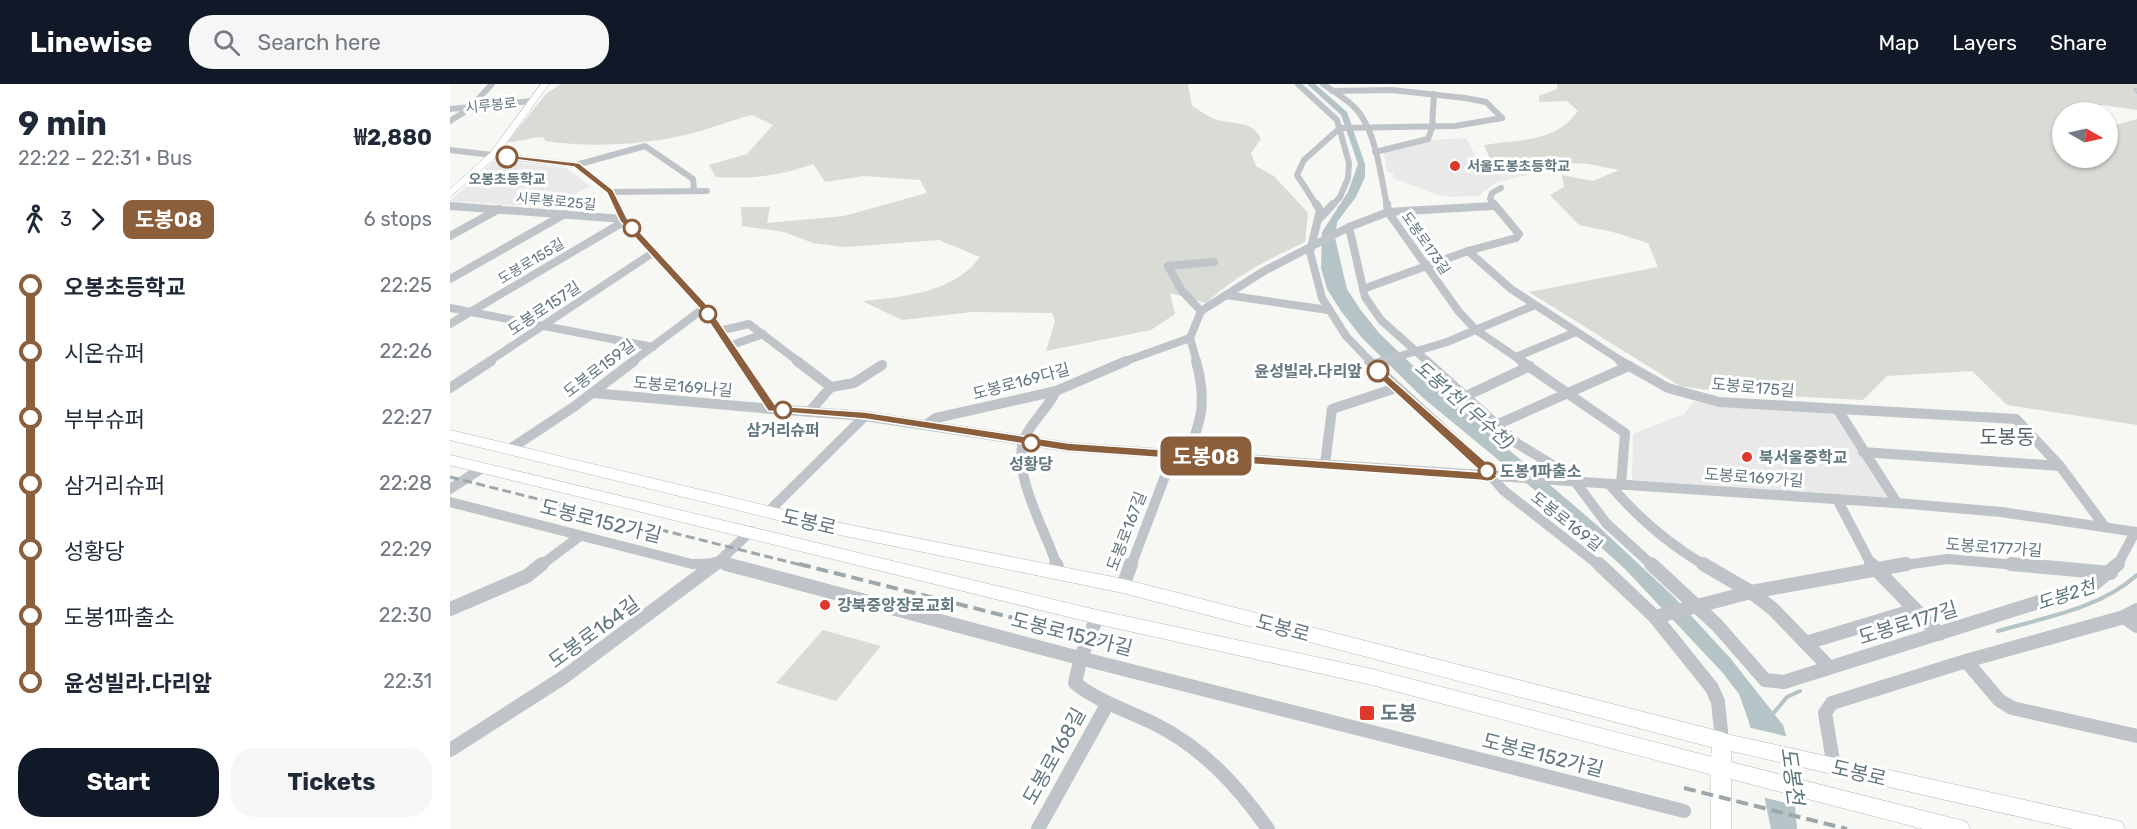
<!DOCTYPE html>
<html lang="en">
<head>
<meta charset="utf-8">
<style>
	body { margin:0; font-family:Rubik,"Noto Sans KR",sans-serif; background:#f6f6f7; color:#1f2937; height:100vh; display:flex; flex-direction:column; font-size:22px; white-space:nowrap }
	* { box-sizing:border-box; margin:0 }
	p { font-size:20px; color:#747a83 }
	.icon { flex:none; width:33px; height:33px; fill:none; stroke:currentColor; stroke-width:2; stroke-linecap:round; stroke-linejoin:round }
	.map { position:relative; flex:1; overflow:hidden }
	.panel { display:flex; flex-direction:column; background:#fff; width:450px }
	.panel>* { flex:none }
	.badge { padding:0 12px; border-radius:9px; font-size:21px; line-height:39px }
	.needle { width:39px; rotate:99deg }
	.buttons { position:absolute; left:1602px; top:18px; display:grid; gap:12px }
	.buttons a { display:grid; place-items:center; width:66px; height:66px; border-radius:50%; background:#fff; box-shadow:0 2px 4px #0004; font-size:30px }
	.map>.badge { position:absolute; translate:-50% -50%; box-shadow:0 0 0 3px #fff }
	.legs { display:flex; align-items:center; gap:9px; height:66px; padding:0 18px; font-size:20px }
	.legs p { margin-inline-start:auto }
	.overview { display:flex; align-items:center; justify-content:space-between; height:102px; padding:0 18px }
	h1 { font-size:33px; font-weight:700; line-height:45px }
	.action { display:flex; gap:12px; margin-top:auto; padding:12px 18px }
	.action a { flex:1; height:69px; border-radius:24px; background:#111827; color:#fff; font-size:24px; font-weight:700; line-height:69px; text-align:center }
	.action a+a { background:#f6f6f7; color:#1f2937 }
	ul { padding:0 18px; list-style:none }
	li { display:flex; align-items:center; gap:21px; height:66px; font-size:22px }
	li i { display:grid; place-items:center; width:9px; height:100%; margin:0 8px; background:currentColor }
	li i::after { content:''; width:15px; height:15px; margin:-8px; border:4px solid; border-radius:50%; background:#fff }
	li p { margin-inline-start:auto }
	li:first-child i { background:linear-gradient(#0000 50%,currentColor 0) }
	li:last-child i { background:linear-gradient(currentColor 50%,#0000 0) }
	header { display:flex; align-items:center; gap:36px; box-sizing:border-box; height:84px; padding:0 30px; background:#111827; color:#fff }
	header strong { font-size:28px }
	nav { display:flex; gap:33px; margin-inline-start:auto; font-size:21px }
	.search { width:420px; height:54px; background:#f6f6f7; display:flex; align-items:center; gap:15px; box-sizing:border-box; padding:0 21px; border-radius:24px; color:#747a83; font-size:22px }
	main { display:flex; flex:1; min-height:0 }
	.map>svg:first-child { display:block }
	.built { fill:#e8e9e8 }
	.green { fill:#d8dcd4 }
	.water { fill:#b5c4c6 }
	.pier { fill:#f7f7f4 }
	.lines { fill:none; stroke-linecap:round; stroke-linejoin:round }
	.stream-far1 { stroke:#b5c4c6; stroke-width:1.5 }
	.stream { stroke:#b5c4c6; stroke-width:4 }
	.secondary-casing { stroke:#aeb7ba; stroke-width:1 }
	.primary-casing { stroke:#b2b8bb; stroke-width:1 }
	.street-far3 { stroke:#bec4c7; stroke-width:6 }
	.street-far2 { stroke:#bec4c7; stroke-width:8 }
	.street-far1 { stroke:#bec4c7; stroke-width:10 }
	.street { stroke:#bec4c7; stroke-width:14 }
	.secondary { fill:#fff; fill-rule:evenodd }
	.primary { fill:#fff; fill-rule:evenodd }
	.rail-far1 { stroke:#9ea8ab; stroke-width:3; stroke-dasharray:9 4.5; stroke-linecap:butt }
	.rail { stroke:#9ea8ab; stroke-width:4; stroke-dasharray:12 6; stroke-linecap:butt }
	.line-1 { fill:#8b5e3c; stroke:#fff; stroke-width:1.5 }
	.stop-1-dot { fill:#fff; stroke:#8b5e3c; stroke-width:3 }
	.poi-dot { fill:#e0372c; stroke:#fff; stroke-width:2 }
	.labels { text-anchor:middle; stroke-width:6; stroke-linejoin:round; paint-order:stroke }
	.far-street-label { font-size:14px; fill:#63787f; stroke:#fff }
	.far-poi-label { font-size:14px; font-weight:bold; fill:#63787f; stroke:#fff; text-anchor:start }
	.far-stop-label { font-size:14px; font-weight:bold; fill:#63787f; stroke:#fff }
	.street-label { font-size:16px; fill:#63787f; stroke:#fff }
	.stop-label { font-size:16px; font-weight:bold; fill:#63787f; stroke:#fff }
	.poi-label { font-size:16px; font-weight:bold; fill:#63787f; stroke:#fff; text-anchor:start }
	.water-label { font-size:18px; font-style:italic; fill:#5e777a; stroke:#fff }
	.quarter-label { font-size:20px; fill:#55646a; stroke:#fff }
	.near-street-label { font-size:20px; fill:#63787f; stroke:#fff }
	.near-poi-label { font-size:20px; font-weight:bold; fill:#63787f; stroke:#fff; text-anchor:start }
	.near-water-label { font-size:21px; font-style:italic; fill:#5e777a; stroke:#fff }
</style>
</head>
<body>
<header>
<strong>Linewise</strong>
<div class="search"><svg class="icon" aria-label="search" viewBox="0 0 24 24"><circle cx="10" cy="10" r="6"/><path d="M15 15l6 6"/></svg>Search here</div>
<nav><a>Map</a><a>Layers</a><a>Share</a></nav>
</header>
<main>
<section class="panel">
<div class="overview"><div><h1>9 min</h1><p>22:22 – 22:31 · Bus</p></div><b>₩2,880</b></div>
<div class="legs"><svg class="icon" aria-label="walk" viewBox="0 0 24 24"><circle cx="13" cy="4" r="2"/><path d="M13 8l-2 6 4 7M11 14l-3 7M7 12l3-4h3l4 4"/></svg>3<svg class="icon" aria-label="forward" viewBox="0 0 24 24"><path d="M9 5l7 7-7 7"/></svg><b class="badge" style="background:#8b5e3c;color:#fff">도봉08</b><p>6 stops</p></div>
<ul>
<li><i style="color:#8b5e3c"></i><b>오봉초등학교</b><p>22:25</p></li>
<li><i style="color:#8b5e3c"></i><span>시온슈퍼</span><p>22:26</p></li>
<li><i style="color:#8b5e3c"></i><span>부부슈퍼</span><p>22:27</p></li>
<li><i style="color:#8b5e3c"></i><span>삼거리슈퍼</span><p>22:28</p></li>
<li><i style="color:#8b5e3c"></i><span>성황당</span><p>22:29</p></li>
<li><i style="color:#8b5e3c"></i><span>도봉1파출소</span><p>22:30</p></li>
<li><i style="color:#8b5e3c"></i><b>윤성빌라.다리앞</b><p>22:31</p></li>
</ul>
<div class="action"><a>Start</a><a>Tickets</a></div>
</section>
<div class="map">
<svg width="1687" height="745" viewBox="0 0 1687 745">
	<rect width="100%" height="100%" fill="#f7f7f4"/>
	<g class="built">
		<polygon points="1016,54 1028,76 1071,77 1079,91 1047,98 1028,112 1003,113 985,110 943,94 943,89 937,87 934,69 940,65 981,56"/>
		<polygon points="45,76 116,84 140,102 122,112 79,122 0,117"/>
		<polygon points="1243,318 1383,326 1436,413 1182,396 1183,350 1234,330"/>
	</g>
	<g class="green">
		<path d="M111,0H738L742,22C750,26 759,34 768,36C784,41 803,36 811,55L801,69L806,82L824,92L858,129L855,158C818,175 786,192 756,219L720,209L725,230L701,246L596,267L605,237L602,229L522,228L452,236L412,217C453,213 504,209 530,173L489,156L395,163L363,159L334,148L292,142L291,123H320L317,139L394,132L477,109L470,96L414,92L375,98L363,80C332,92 299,95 266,93L259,81L297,70L323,41L302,31C281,36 260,45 239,50C193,61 142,64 95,57L94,53C81,53 71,58 57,58L96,10Z"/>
		<path d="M1107,0H1687V26L1652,21L1612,28V74H1658V39L1665,41L1687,35V341L1557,321L1522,287L1437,292L1413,316L1279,309L1230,302L1079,208L1208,183L1198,159L1163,148L1129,141L1100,111L1114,103L1112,91L1143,97L1169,86L1138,80L1040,75L1034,61C1070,55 1105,59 1128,27L1117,17L1089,18V12L1107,5Z"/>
		<polygon points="373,546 431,562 386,617 326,599"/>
	</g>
	<polygon class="water" points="857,0 865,0 897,28 915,80 915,93 906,113 887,138 885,154 897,205 910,225 929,249 982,300 1148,442 1224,513 1281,575 1333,641 1340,664 1347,745 1321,745 1299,638 1289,610 1272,588 1174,484 1115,431 972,313 912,254 891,227 877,205 871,184 872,148 898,108 908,80 891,31"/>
	<polygon class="pier" points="1297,643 1339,653 1348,722 1312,713"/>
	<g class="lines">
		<polyline class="stream-far1" points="1687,5 1684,5 1687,9"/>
		<g class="stream">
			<path d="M1548,547C1596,533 1649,525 1687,491"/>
			<polyline points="1322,631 1337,613 1350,607"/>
		</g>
		<defs>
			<g id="secondary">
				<polygon points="91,0 99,0 46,73 0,113 0,105 40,69"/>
				<path d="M1272,649L1665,736L1672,738L1675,745H1623L1281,667V678L1510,736L1517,738L1520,745H1473L1281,695V745H1261C1261,724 1258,666 1265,651Z"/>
			</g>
			<g id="primary">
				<polygon points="0,346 385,438 673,495 1272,648 1279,651 1282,657 1279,663 1272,666 673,509 385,450 0,356"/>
				<polygon points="0,371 647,526 922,585 1270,675 1277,677 1280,684 1277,691 1270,693 922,601 647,540 0,381"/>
			</g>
		</defs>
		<use href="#secondary" class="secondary-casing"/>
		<use href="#primary" class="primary-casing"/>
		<g class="street-far3">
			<polyline points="848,0 887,36 899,79 898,94 890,113 882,122"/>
			<path d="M873,0C883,7 895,14 904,23C926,44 931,93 937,122"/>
			<polyline points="882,7 942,6 1015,14 1036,18 1052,34"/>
			<polyline points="0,25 82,17"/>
			<polyline points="0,37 19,25 42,0"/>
			<polyline points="890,44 1005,42 1052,34"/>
			<polyline points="0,66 126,81 161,108 167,122"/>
			<polyline points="925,68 978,55 982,44 984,10"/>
			<polyline points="126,81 195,62 243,95 244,107"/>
			<polyline points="161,108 257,107"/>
			<polyline points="867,122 847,91 854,76 890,44"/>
			<polyline points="1046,122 1040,115 1042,109 1051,104"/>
		</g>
		<g class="street-far2">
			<polyline points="166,120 173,135 254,224 291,278"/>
			<polyline points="866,120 870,126 860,168 872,214 896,252 921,278"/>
			<polyline points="937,120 938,128 1009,228 1026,246 1073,278"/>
			<polyline points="0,122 173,135"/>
			<polyline points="870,134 883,120"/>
			<polyline points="0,152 49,125"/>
			<polyline points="1018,167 1061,205 1173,278"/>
			<polyline points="0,195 115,130"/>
			<polyline points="913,205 1018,167 1066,154 1069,150 1044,120"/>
			<polyline points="776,211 878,226"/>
			<polyline points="0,224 203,263"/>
			<polyline points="751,227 732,207 718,182 764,178"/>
			<polyline points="0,240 175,137"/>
			<polyline points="269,247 299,240 349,278"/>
			<polyline points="279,262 313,250"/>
			<polyline points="1066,273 1126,248"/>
			<polyline points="38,278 204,168"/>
			<polyline points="182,278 254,224"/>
			<polyline points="673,278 740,254"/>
			<polyline points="747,278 740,254 751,227 814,187 899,143"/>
			<polyline points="930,278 997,258 1085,221"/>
			<polyline points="978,278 931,236 915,213 899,143 938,128 1043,122"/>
		</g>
		<g class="street-far1">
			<polyline points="290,277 322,325 415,332 618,363 1459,420 1551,428 1687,448"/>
			<polyline points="347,277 381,303 404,299 432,281"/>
			<polyline points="919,277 1032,381 1053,406 1150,482"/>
			<polyline points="976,277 1068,360 1121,392 1156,439 1203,482"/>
			<polyline points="1071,277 1175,349 1171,401"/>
			<polyline points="1170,277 1218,304 1269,318 1566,335 1610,382 1655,443"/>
			<polyline points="922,281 935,277"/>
			<polyline points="0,304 41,277"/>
			<path d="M606,307C598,324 583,336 575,353C559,386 597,449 607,482"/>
			<polyline points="142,309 322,325"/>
			<polyline points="1014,313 1080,282"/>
			<polyline points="1388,326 1447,419"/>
			<polyline points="359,328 381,303"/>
			<polyline points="477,340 486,334 606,307 676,277"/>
			<polyline points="1046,341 1179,282"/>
			<polyline points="60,365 125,322 184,277"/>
			<polyline points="1413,368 1610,382"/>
			<path d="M738,371C752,334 757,316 746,277"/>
			<polyline points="875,380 882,325 946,304"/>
			<path d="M1159,400C1188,434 1218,460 1256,482"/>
			<polyline points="0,405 32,384"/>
			<polyline points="1387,415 1422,482"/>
			<polyline points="0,418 242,480 271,479 282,482"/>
			<polyline points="318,428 415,332"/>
			<polyline points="90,482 130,452"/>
			<polyline points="264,482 301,447"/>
			<polyline points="681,482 723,371"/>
			<polyline points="1447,482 1498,475 1578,482"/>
			<polyline points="1667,482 1685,448"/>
		</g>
		<g class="street">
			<polyline points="276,480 618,571 1234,727"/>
			<polyline points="606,480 608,487"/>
			<polyline points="1149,480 1205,533 1262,604 1268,618 1272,657"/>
			<polyline points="1201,480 1267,541 1315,596 1334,598 1643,501 1668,480"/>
			<polyline points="1253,480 1301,508 1323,525 1379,583"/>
			<polyline points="1421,480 1489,550"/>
			<polyline points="1561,480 1661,489"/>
			<polyline points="673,502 681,480"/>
			<polyline points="0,525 77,492 92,480"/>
			<path d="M647,533L631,573L625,599C649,618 676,626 703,639C752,663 787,701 818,745"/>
			<polyline points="1205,533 1301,508 1456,480"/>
			<polyline points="1674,533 1687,542"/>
			<polyline points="1356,559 1465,526"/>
			<polyline points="1516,577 1549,616 1562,624 1687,652"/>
			<polyline points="0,666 114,593 265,480"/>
			<polyline points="1384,683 1375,629 1382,619 1516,577 1674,533 1687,526"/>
			<polyline points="588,745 658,619"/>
		</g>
		<use href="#secondary" class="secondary"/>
		<use href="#primary" class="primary"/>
		<polyline class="rail-far1" points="0,393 355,482"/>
		<g class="rail">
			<polyline points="349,480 651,556"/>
			<polyline points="1234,704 1397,745"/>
		</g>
	</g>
	<polygon class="line-1" points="57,71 129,79 163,106 177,134 258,222 326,322 415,328 618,359 1031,388 924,289 924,284 928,283 1036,378 1047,393 1041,397 618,367 415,335 318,327 251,226 170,137 157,109 124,83 55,74"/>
	<g class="stop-1-dot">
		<circle cx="57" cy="73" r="10"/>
		<circle cx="182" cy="144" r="8"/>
		<circle cx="258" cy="230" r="8"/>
		<circle cx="928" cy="287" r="10"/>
		<circle cx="333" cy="326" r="8"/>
		<circle cx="581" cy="359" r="8"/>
		<circle cx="1037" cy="387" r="8"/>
	</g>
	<g class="poi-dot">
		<circle cx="1005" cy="82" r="6"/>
		<circle cx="1297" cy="373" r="6"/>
		<circle cx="375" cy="521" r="6"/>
		<rect x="909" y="621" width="16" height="16" rx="3"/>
	</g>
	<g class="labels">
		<g class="far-street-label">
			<text transform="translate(41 21) rotate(-6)" y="5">시루봉로</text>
			<text transform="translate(106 117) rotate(5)" y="5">시루봉로25길</text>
			<text transform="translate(976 159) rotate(55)" y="5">도봉로173길</text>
			<text transform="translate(81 177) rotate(-31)" y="5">도봉로155길</text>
		</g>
		<g class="far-poi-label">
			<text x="1017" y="87">서울도봉초등학교</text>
		</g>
		<g class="far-stop-label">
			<text x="57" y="100">오봉초등학교</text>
		</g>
		<g class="street-label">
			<text transform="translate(94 224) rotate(-34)" y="6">도봉로157길</text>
			<text transform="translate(149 284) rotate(-37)" y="6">도봉로159길</text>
			<text transform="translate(571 297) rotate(-15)" y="6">도봉로169다길</text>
			<text transform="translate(233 302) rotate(5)" y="6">도봉로169나길</text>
			<text transform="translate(1303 303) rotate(5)" y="6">도봉로175길</text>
			<text transform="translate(1304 393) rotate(4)" y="6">도봉로169가길</text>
			<text transform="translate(1117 437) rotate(38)" y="6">도봉로169길</text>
			<text transform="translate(676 447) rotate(-69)" y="6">도봉로167길</text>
			<text transform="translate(1544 463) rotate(4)" y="6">도봉로177가길</text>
		</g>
		<g class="stop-label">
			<text x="912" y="293" text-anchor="end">윤성빌라.다리앞</text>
			<text x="333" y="352">삼거리슈퍼</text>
			<text x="581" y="386">성황당</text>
			<text x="1050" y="393" text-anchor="start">도봉1파출소</text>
		</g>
		<g class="poi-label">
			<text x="1309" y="379">북서울중학교</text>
			<text x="387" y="527">강북중앙장로교회</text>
		</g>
		<g class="water-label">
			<text transform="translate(1014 321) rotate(41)" y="6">도봉1천 (무수천)</text>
			<text transform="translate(1616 511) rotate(-18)" y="6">도봉2천</text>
		</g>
		<g class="quarter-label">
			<text x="1557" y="360">도봉동</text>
		</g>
		<g class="near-street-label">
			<text transform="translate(151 437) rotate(14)" y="7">도봉로152가길</text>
			<text transform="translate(359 438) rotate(13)" y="7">도봉로</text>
			<text transform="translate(1458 539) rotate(-17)" y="7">도봉로177길</text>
			<text transform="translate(833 544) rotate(15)" y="7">도봉로</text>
			<text transform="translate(144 548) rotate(-36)" y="7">도봉로164길</text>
			<text transform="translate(622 550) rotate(14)" y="7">도봉로152가길</text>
			<text transform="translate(1093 671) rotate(14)" y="7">도봉로152가길</text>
			<text transform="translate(604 672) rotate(-61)" y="7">도봉로168길</text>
			<text transform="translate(1409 689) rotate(13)" y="7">도봉로</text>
		</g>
		<g class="near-poi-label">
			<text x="930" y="636">도봉</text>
		</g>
		<g class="near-water-label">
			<text transform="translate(1342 692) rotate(82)" y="7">도봉천</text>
		</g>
	</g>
</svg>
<div class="buttons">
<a><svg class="needle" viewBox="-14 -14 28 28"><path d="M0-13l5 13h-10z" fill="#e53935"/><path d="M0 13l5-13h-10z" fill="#747a83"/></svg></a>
</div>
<b class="badge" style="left:756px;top:372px;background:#8b5e3c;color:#fff">도봉08</b>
</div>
</main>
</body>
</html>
